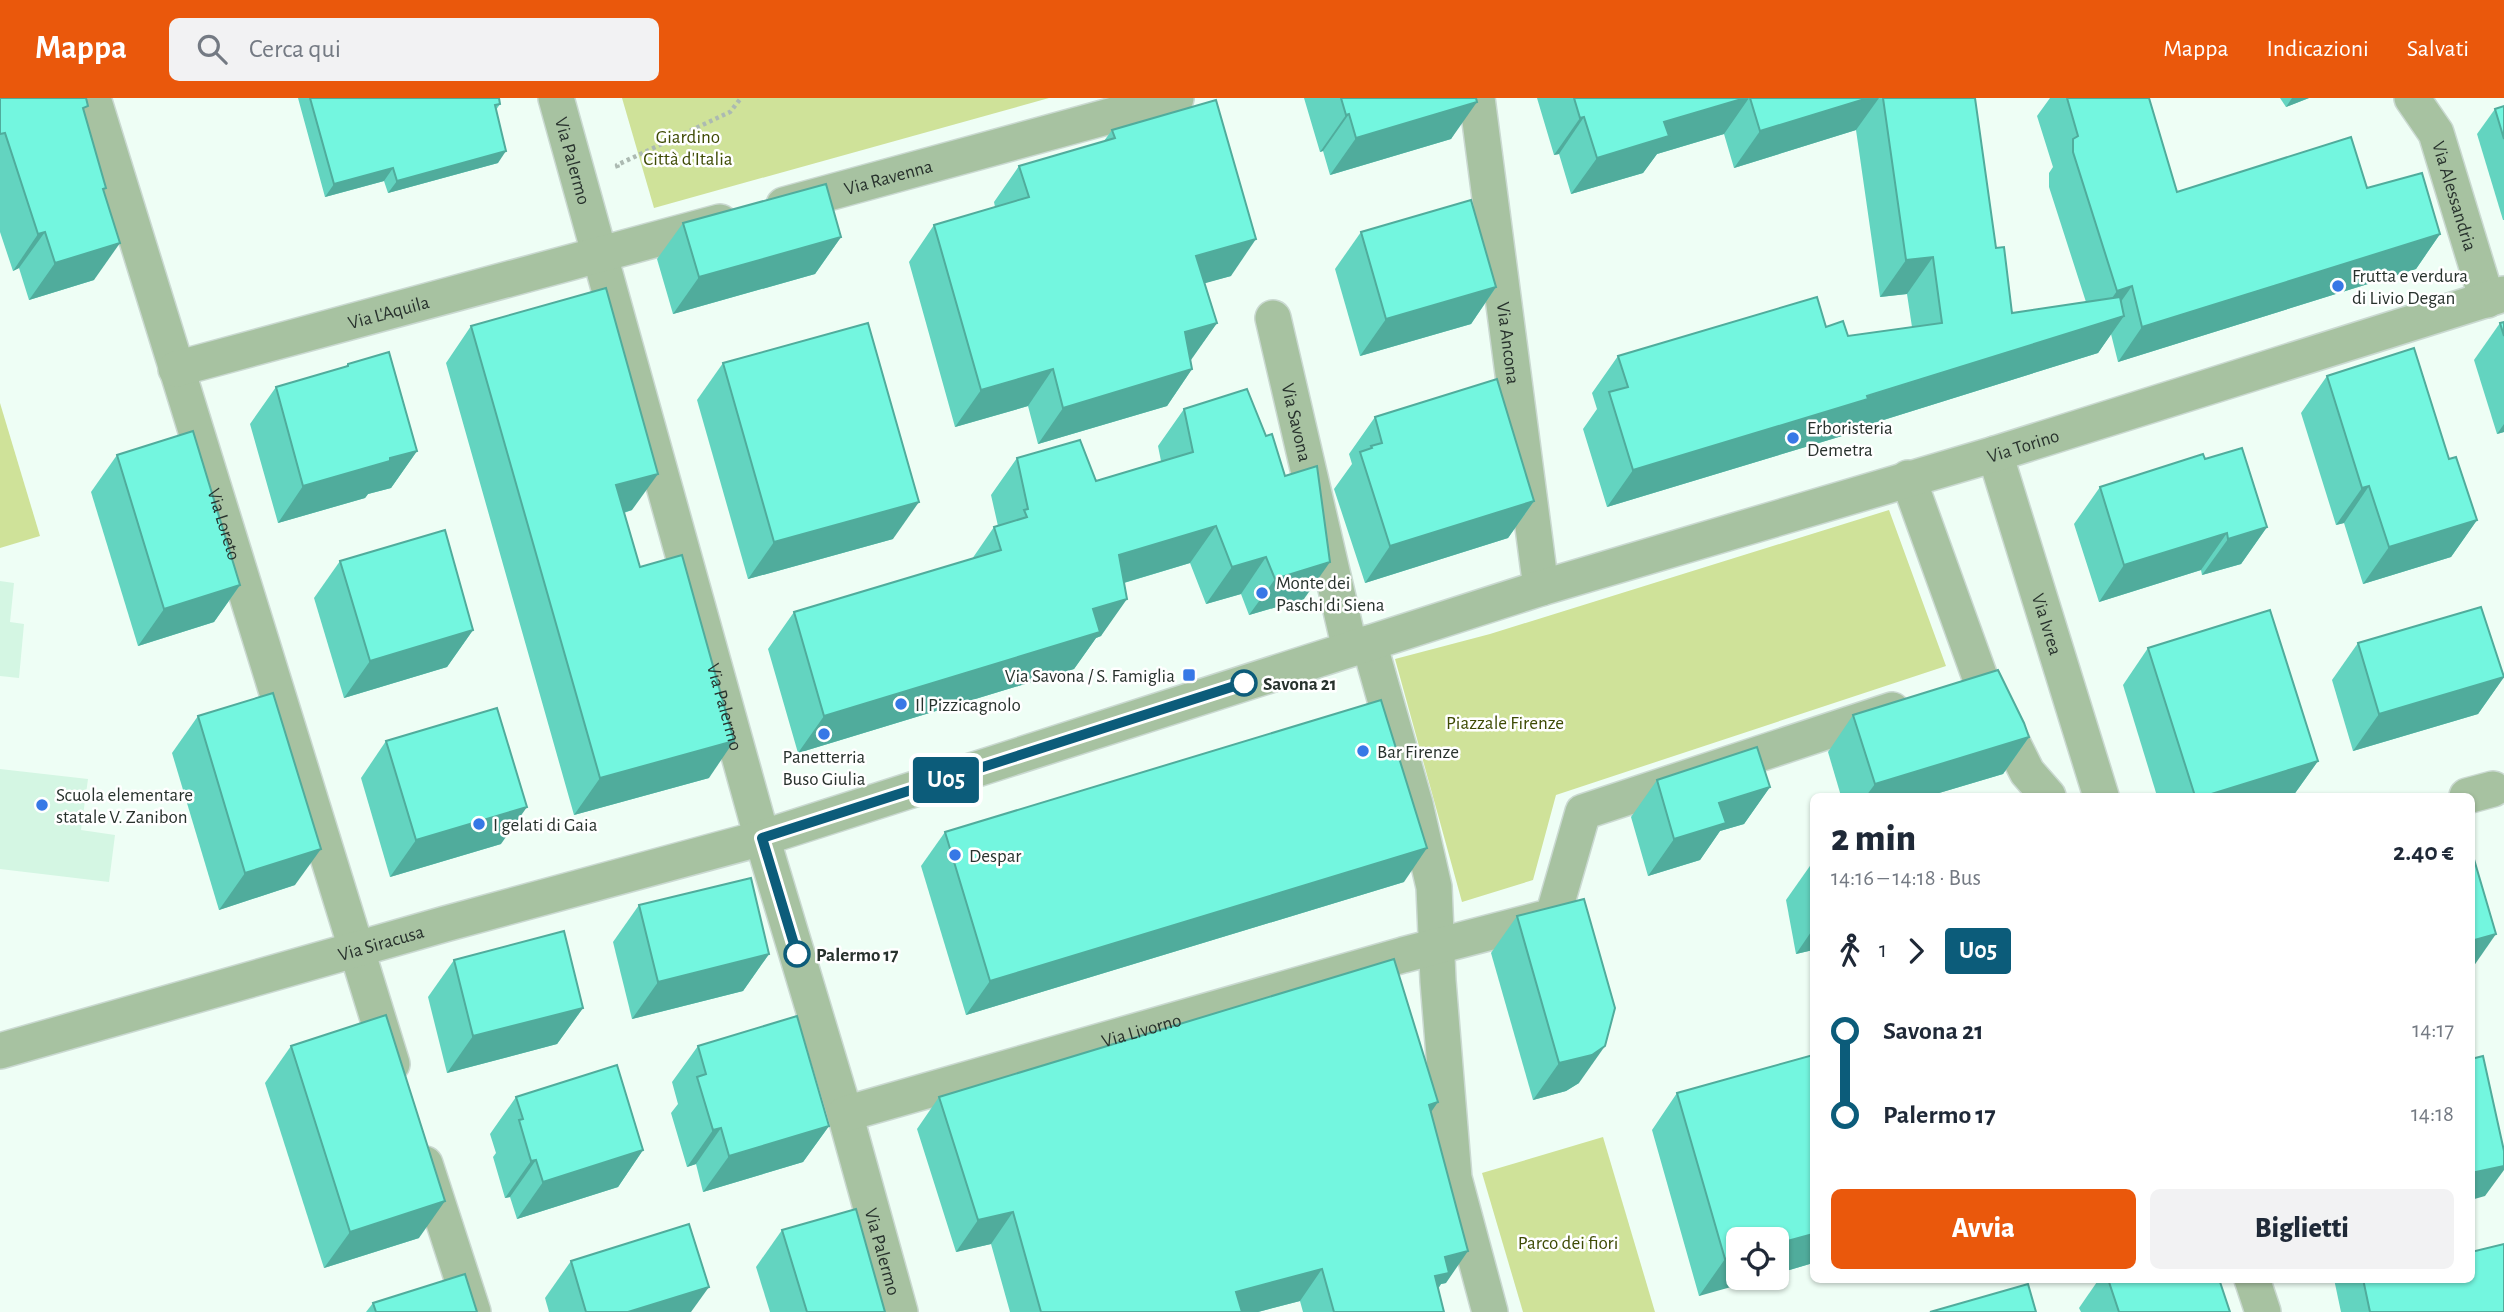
<!DOCTYPE html>
<html lang="it">
<head>
<meta charset="utf-8">
<style>
	body { margin:0; font-family:"Alegreya Sans",sans-serif; background:#f2f2f3; color:#1f2937; height:100vh; display:flex; flex-direction:column; font-size:26px; white-space:nowrap }
	* { box-sizing:border-box; margin:0 }
	p { font-size:23px; color:#747a83 }
	.icon { flex:none; width:38px; height:38px; fill:none; stroke:currentColor; stroke-width:2; stroke-linecap:round; stroke-linejoin:round }
	.map { position:relative; flex:1; overflow:hidden }
	.side { position:absolute; left:1810px; top:695px; width:665px; height:490px; display:flex; flex-direction:column; background:#fff; border-radius:10px; box-shadow:0 2px 5px #0004 }
	.side>* { flex:none }
	.badge { padding:0 14px; border-radius:5px; font-size:24px; line-height:46px }
	.controls { position:absolute; left:1726px; top:1129px; display:grid; gap:14px }
	.controls a { display:grid; place-items:center; width:63px; height:63px; border-radius:10px; background:#fff; box-shadow:0 2px 5px #0004; font-size:35px }
	.map>.badge { position:absolute; translate:-50% -50%; box-shadow:0 0 0 4px #fff }
	.legs { display:flex; align-items:center; gap:10px; height:77px; padding:0 21px; font-size:23px }
	.legs p { margin-inline-start:auto }
	.headline { display:flex; align-items:center; justify-content:space-between; height:119px; padding:0 21px }
	h1 { font-size:38px; font-weight:800; line-height:52px }
	.button { display:flex; gap:14px; margin-top:auto; padding:14px 21px }
	.button a { flex:1; height:80px; border-radius:10px; background:#ea580c; color:#fff; font-size:28px; font-weight:800; line-height:80px; text-align:center }
	.button a+a { background:#f2f2f3; color:#1f2937 }
	ul { padding:0 21px; list-style:none }
	li { display:flex; align-items:center; gap:24px; height:84px; font-size:26px }
	li i { display:grid; place-items:center; width:10px; height:100%; margin:0 9px; background:currentColor }
	li i::after { content:''; width:18px; height:18px; margin:-9px; border:5px solid; border-radius:50%; background:#fff }
	li p { margin-inline-start:auto }
	li:first-child i { background:linear-gradient(#0000 50%,currentColor 0) }
	li:last-child i { background:linear-gradient(currentColor 50%,#0000 0) }
	header { display:flex; align-items:center; gap:42px; box-sizing:border-box; height:98px; padding:0 35px; background:#ea580c; color:#fff }
	header strong { font-size:33px }
	nav { display:flex; gap:38px; margin-inline-start:auto; font-size:24px }
	.search { width:490px; height:63px; background:#f2f2f3; display:flex; align-items:center; gap:18px; box-sizing:border-box; padding:0 24px; border-radius:10px; color:#747a83; font-size:26px }
	.map>svg:first-child { display:block }
	.built { fill:#d4f6e3 }
	.green { fill:#cfe299 }
	.lines { fill:none; stroke-linecap:round; stroke-linejoin:round }
	.street-casing { stroke:#cad9d1; stroke-width:38 }
	.path { stroke:#acbab2; stroke-width:4.5; stroke-dasharray:3.5 3.5; stroke-linecap:butt }
	.street { stroke:#a7c2a1; stroke-width:35 }
	.wall { fill:#63d4c0 }
	.shaded-wall { fill:#50ac9c }
	.building { fill:#73f6df; stroke:#50ac9c; stroke-width:2 }
	.line-1-casing { stroke:#fff; stroke-width:16 }
	.line-1 { stroke:#0c5c7a; stroke-width:10 }
	.poi-dot { fill:#3778e6; stroke:#fff; stroke-width:2.5 }
	.stop-1-dot { fill:#fff; stroke:#0c5c7a; stroke-width:3.5 }
	.labels { text-anchor:middle; stroke-width:5; stroke-linejoin:round; paint-order:stroke }
	.park-label { font-size:19px; fill:#3e4b04; stroke:#fff }
	.street-label { font-size:19px; fill:#28322d; stroke:#fff }
	.poi-label { font-size:19px; fill:#28322d; stroke:#fff; text-anchor:start }
	.stop-label { font-size:19px; font-weight:bold; fill:#28322d; stroke:#fff; text-anchor:start }
</style>
</head>
<body>
<header>
<strong>Mappa</strong>
<div class="search"><svg class="icon" aria-label="search" viewBox="0 0 24 24"><circle cx="10" cy="10" r="6"/><path d="M15 15l6 6"/></svg>Cerca qui</div>
<nav><a>Mappa</a><a>Indicazioni</a><a>Salvati</a></nav>
</header>
<div class="map">
<svg width="2504" height="1214" viewBox="0 0 2504 1214">
	<rect width="100%" height="100%" fill="#eefef5"/>
	<g class="built">
		<polygon points="0,483 14,485 10,524 24,526 19,580 0,578"/>
		<polygon points="0,671 88,681 81,732 115,737 109,784 0,771"/>
	</g>
	<g class="green">
		<polygon points="622,0 1049,0 654,110"/>
		<polygon points="0,305 40,438 0,450"/>
		<polygon points="1889,412 1946,568 1556,697 1533,782 1462,804 1395,561 1490,536"/>
		<polygon points="1603,1039 1655,1214 1523,1214 1482,1075"/>
	</g>
	<g class="lines">
		<defs>
			<g id="street">
				<path id="s1" d="M93,0L392,966"/>
				<path id="s2" d="M556,0L762,740L845,1016L900,1214"/>
				<path id="s3" d="M1477,0L1541,490"/>
				<path id="s4" d="M2412,0L2436,35L2487,202"/>
				<path id="s5" d="M784,107L1176,0"/>
				<path id="s6" d="M1273,220L1350,551"/>
				<path id="s7" d="M176,271L720,124"/>
				<path id="s8" d="M1995,356L2101,698"/>
				<polyline points="1908,380 1981,582 2027,674 2048,698"/>
				<polyline points="1369,545 1415,706 1434,789 1438,883 1454,1080 1490,1214"/>
				<polyline points="2467,698 2493,691"/>
				<path id="s9" d="M0,953L445,826L762,740L1541,490L1995,356L2504,196"/>
				<path id="s10" d="M845,1016L1403,857L1553,818L1583,714L1892,612"/>
				<polyline points="425,1066 473,1214"/>
				<polyline points="2252,1181 2263,1214"/>
			</g>
		</defs>
		<use href="#street" class="street-casing"/>
		<polyline class="path" points="618,70 617,67 730,14 741,0"/>
		<use href="#street" class="street"/>
	</g>
	<g class="wall">
		<polygon points="0,0 84,15 104,94 94,182 29,202 19,170 13,173 0,134"/>
		<polygon points="298,0 499,0 500,6 496,12 498,65 388,95 384,83 325,99"/>
		<polygon points="1304,0 1476,0 1451,41 1330,77 1323,53 1320,54"/>
		<polygon points="1537,0 1975,0 1996,150 2012,215 2086,204 2049,89 2049,75 2053,69 2037,18 2050,0 2149,0 2177,94 2367,90 2440,136 2416,171 2118,264 2111,236 2098,255 1845,334 1842,338 1607,409 1583,331 1597,311 1592,295 1618,258 1826,229 1848,238 1912,229 1907,196 1880,199 1856,32 1734,70 1724,36 1657,56 1643,75 1571,96 1559,56 1554,57"/>
		<polygon points="2280,0 2309,0 2286,9"/>
		<polygon points="2504,8 2504,122 2503,122 2477,36 2495,11"/>
		<polygon points="1112,32 1231,178 1204,185 1217,225 1190,262 1192,271 1167,308 1038,346 1028,308 955,329 909,164 934,127 995,109 994,104 1019,68 1104,43"/>
		<polygon points="683,125 841,139 815,176 673,216 657,161"/>
		<polygon points="1361,134 1496,189 1471,226 1360,258 1335,171"/>
		<polygon points="2504,224 2504,334 2497,336 2474,262 2500,225"/>
		<polygon points="471,228 632,412 624,415 640,469 709,680 574,717 446,265"/>
		<polygon points="723,265 893,441 748,481 697,302"/>
		<polygon points="348,266 417,353 391,390 368,396 365,400 278,425 250,326 276,289 345,269"/>
		<polygon points="2327,278 2449,361 2477,422 2451,459 2363,486 2344,425 2336,427 2301,315"/>
		<polygon points="1184,311 1304,501 1249,517 1241,496 1206,506 1190,465 1124,485 1101,538 1096,540 1074,571 798,655 768,551 794,514 972,461 994,429 998,428 991,397 1017,360 1096,383 1161,363 1158,348"/>
		<polygon points="1375,319 1534,403 1508,440 1365,485 1334,391 1352,366 1349,356"/>
		<polygon points="117,357 240,487 214,524 138,548 91,394"/>
		<polygon points="2205,361 2267,429 2241,466 2202,477 2201,472 2099,504 2074,426 2100,389"/>
		<polygon points="340,463 473,532 447,569 344,600 314,500"/>
		<polygon points="2358,545 2504,579 2478,616 2353,653 2332,582"/>
		<polygon points="2148,550 2318,663 2293,698 2157,698 2123,587"/>
		<polygon points="1853,617 2029,639 2003,676 1929,698 1841,698 1828,654"/>
		<polygon points="198,618 295,787 219,812 172,655"/>
		<polygon points="386,643 501,746 390,779 361,680"/>
		<polygon points="1657,682 1770,689 1744,726 1720,733 1700,762 1648,778 1631,719"/>
		<polygon points="945,734 1404,784 966,917 921,768"/>
		<polygon points="1812,765 1813,765 1813,852 1796,856 1786,802"/>
		<polygon points="639,807 769,856 743,893 632,921 613,844"/>
		<polygon points="1517,818 1579,985 1566,993 1533,1002 1491,855"/>
		<polygon points="454,862 583,910 557,946 447,975 428,899"/>
		<polygon points="291,948 419,1140 324,1170 265,985"/>
		<polygon points="698,948 829,1028 803,1064 703,1094 696,1066 687,1069 671,1015 678,1006 672,984"/>
		<polygon points="1813,957 1813,1165 1776,1176 1738,1180 1699,1198 1652,1032 1677,995"/>
		<polygon points="516,999 643,1052 618,1089 517,1121 510,1099 505,1100 493,1059 496,1055 490,1036"/>
		<polygon points="939,999 1431,1014 1446,1185 1441,1186 1438,1191 1444,1214 1303,1214 1300,1203 1258,1214 1010,1214 991,1146 956,1154 917,1031"/>
		<polygon points="782,1132 885,1214 770,1214 756,1169"/>
		<polygon points="571,1163 691,1214 549,1214 545,1200"/>
		<polygon points="2099,1181 2219,1181 2230,1214 2081,1214 2079,1210"/>
		<polygon points="2334,1181 2471,1181 2504,1214 2341,1214"/>
		<polygon points="373,1205 477,1214 366,1214"/>
	</g>
	<g class="shaded-wall">
		<polygon points="1745,0 1749,0 1724,36 1657,56 1643,75 1571,96 1597,60 1664,24"/>
		<polygon points="1868,0 1879,0 1856,32 1734,70 1760,33"/>
		<polygon points="2292,0 2309,0 2286,9"/>
		<polygon points="1477,4 1451,41 1330,77 1356,40"/>
		<polygon points="1349,16 1323,53 1320,54 1346,17"/>
		<polygon points="1584,19 1559,56 1554,57 1580,20"/>
		<polygon points="506,53 498,65 388,95 397,83"/>
		<polygon points="393,70 384,83 325,99 334,86"/>
		<polygon points="45,134 19,170 13,173 38,136"/>
		<polygon points="2440,136 2416,171 2118,264 2142,229"/>
		<polygon points="841,139 815,176 673,216 699,179"/>
		<polygon points="1256,141 1231,178 1170,195 1196,158"/>
		<polygon points="120,145 94,182 29,202 55,165"/>
		<polygon points="1933,159 1907,196 1880,199 1906,162"/>
		<polygon points="2132,188 2108,222 2093,227 2117,193"/>
		<polygon points="1496,189 1471,226 1360,258 1386,221"/>
		<polygon points="2124,218 2098,255 1845,334 1842,338 1607,409 1633,372"/>
		<polygon points="1217,225 1191,262 1160,271 1185,234"/>
		<polygon points="1053,271 1028,308 955,329 981,292"/>
		<polygon points="1192,271 1167,308 1038,346 1063,310"/>
		<polygon points="2504,326 2504,334 2497,336"/>
		<polygon points="417,353 391,390 368,396 365,400 278,425 303,388 390,360"/>
		<polygon points="658,376 632,412 590,424 616,387"/>
		<polygon points="2369,388 2344,425 2336,427 2362,390"/>
		<polygon points="1534,403 1508,440 1365,485 1390,448"/>
		<polygon points="919,404 893,441 748,481 774,444"/>
		<polygon points="2477,422 2451,459 2363,486 2389,449"/>
		<polygon points="1216,428 1190,465 1093,494 1119,457"/>
		<polygon points="2267,429 2241,466 2202,477 2228,441"/>
		<polygon points="2227,435 2201,472 2099,504 2124,467"/>
		<polygon points="1266,459 1241,496 1206,506 1232,469"/>
		<polygon points="1330,464 1304,501 1249,517 1275,481"/>
		<polygon points="240,487 214,524 138,548 164,511"/>
		<polygon points="1127,501 1101,538 1096,540 1074,571 798,655 824,618 1093,511"/>
		<polygon points="473,532 447,569 344,600 370,563"/>
		<polygon points="2504,579 2478,616 2353,653 2379,616"/>
		<polygon points="2029,639 2003,676 1929,698 1866,698 1875,686"/>
		<polygon points="734,643 709,680 574,717 600,680"/>
		<polygon points="2318,663 2293,698 2205,698"/>
		<polygon points="1770,689 1744,726 1720,733 1700,762 1648,778 1674,741 1719,705"/>
		<polygon points="527,709 501,746 390,779 416,742"/>
		<polygon points="1427,750 1404,784 966,917 990,883"/>
		<polygon points="321,751 295,787 219,812 245,775"/>
		<polygon points="1813,831 1813,852 1796,856"/>
		<polygon points="2496,836 2471,872 2471,843"/>
		<polygon points="769,856 743,893 632,921 658,884"/>
		<polygon points="583,910 557,946 447,975 473,938"/>
		<polygon points="1605,948 1579,985 1566,993 1533,1002 1559,965"/>
		<polygon points="1438,1004 1416,1036 1429,1007"/>
		<polygon points="829,1028 803,1064 703,1094 729,1058"/>
		<polygon points="721,1030 696,1066 687,1069 713,1032"/>
		<polygon points="643,1052 618,1089 517,1121 543,1084"/>
		<polygon points="536,1062 510,1099 505,1100 531,1063"/>
		<polygon points="2504,1068 2504,1072 2485,1098 2471,1102 2471,1075"/>
		<polygon points="445,1103 419,1140 324,1170 350,1134"/>
		<polygon points="1013,1114 991,1146 956,1154 978,1122"/>
		<polygon points="1813,1136 1813,1165 1776,1176 1776,1146"/>
		<polygon points="1468,1153 1446,1185 1441,1186 1427,1206 1413,1210 1445,1159"/>
		<polygon points="1738,1157 1738,1180 1763,1180 1699,1198 1725,1161"/>
		<polygon points="1322,1171 1300,1203 1258,1214 1222,1214 1236,1194"/>
		<polygon points="709,1189 691,1214 628,1214"/>
	</g>
	<g class="building">
		<polygon points="0,0 86,0 88,8 83,10 106,90 103,91 120,145 55,165 45,134 38,136 5,35 0,36"/>
		<polygon points="310,0 499,0 500,6 495,7 506,53 397,83 393,70 334,86"/>
		<polygon points="1341,0 1476,0 1477,4 1356,40 1349,16 1346,17"/>
		<polygon points="1574,0 1745,0 1664,24 1669,38 1597,60 1584,19 1580,20"/>
		<polygon points="1750,0 1868,0 1760,33"/>
		<polygon points="1883,0 1975,0 1996,150 2004,149 2012,215 2120,199 2124,218 1867,298 1868,301 1633,372 1609,294 1628,289 1618,258 1817,199 1826,229 1843,223 1848,238 1942,225 1933,159 1906,162"/>
		<polygon points="2067,0 2149,0 2177,94 2351,39 2367,90 2422,75 2440,136 2142,229 2132,188 2117,193 2073,54 2073,41 2078,38"/>
		<polygon points="1216,2 1256,141 1196,158 1217,225 1185,234 1192,271 1063,310 1053,271 981,292 934,127 1029,99 1019,68 1115,40 1112,32"/>
		<polygon points="2504,8 2504,41 2495,11"/>
		<polygon points="826,86 841,139 699,179 683,125"/>
		<polygon points="1471,102 1496,189 1386,221 1361,134"/>
		<polygon points="606,190 658,376 616,387 640,469 682,457 734,643 600,680 471,228"/>
		<polygon points="2504,224 2504,238 2500,225"/>
		<polygon points="868,225 919,404 774,444 723,265"/>
		<polygon points="2414,250 2449,361 2456,359 2477,422 2389,449 2369,388 2362,390 2327,278"/>
		<polygon points="389,254 417,353 390,360 390,363 303,388 276,289 348,268 348,266"/>
		<polygon points="1497,281 1534,403 1390,448 1360,354 1372,350 1371,348 1382,345 1375,319"/>
		<polygon points="1247,291 1266,338 1272,336 1285,378 1317,368 1330,464 1275,481 1266,459 1232,469 1216,428 1119,457 1127,501 1093,511 1100,534 824,618 794,514 1001,452 994,429 1027,419 1024,412 1028,411 1017,360 1080,342 1096,383 1193,354 1184,311"/>
		<polygon points="193,333 240,487 164,511 117,357"/>
		<polygon points="2242,350 2267,429 2228,441 2227,435 2124,467 2100,389 2203,356 2205,361"/>
		<polygon points="445,432 473,532 370,563 340,463"/>
		<polygon points="2481,509 2504,579 2379,616 2358,545"/>
		<polygon points="2270,512 2318,663 2205,698 2195,698 2148,550"/>
		<polygon points="1998,572 2024,625 2029,639 1875,686 1853,617"/>
		<polygon points="273,595 321,751 245,775 198,618"/>
		<polygon points="1381,602 1427,750 990,883 945,734"/>
		<polygon points="497,610 527,709 416,742 386,643"/>
		<polygon points="1757,649 1770,689 1719,705 1726,725 1674,741 1657,682"/>
		<polygon points="2471,751 2496,836 2471,843"/>
		<polygon points="751,780 769,856 658,884 639,807"/>
		<polygon points="1584,801 1615,910 1605,948 1592,957 1559,965 1517,818"/>
		<polygon points="564,833 583,910 473,938 454,862"/>
		<polygon points="1394,861 1438,1004 1429,1007 1468,1153 1445,1159 1449,1175 1435,1178 1444,1214 1334,1214 1322,1171 1236,1194 1242,1214 1041,1214 1013,1114 978,1122 939,999"/>
		<polygon points="386,917 445,1103 350,1134 291,948"/>
		<polygon points="797,918 829,1028 729,1058 721,1030 713,1032 697,979 706,976 698,948"/>
		<polygon points="1813,957 1813,1136 1776,1146 1776,1141 1738,1141 1738,1157 1725,1161 1677,995"/>
		<polygon points="2483,958 2504,1053 2504,1068 2471,1075 2471,961"/>
		<polygon points="617,967 643,1052 543,1084 536,1062 531,1063 519,1022 523,1021 516,999"/>
		<polygon points="856,1111 885,1214 807,1214 782,1132"/>
		<polygon points="689,1126 709,1189 628,1214 586,1214 571,1163"/>
		<polygon points="2504,1146 2504,1214 2370,1214 2363,1181 2471,1181 2471,1154"/>
		<polygon points="465,1176 477,1214 376,1214 373,1205"/>
		<polygon points="2108,1181 2219,1181 2230,1214 2119,1214"/>
		<polygon points="2028,1186 2036,1214 1930,1214"/>
	</g>
	<g class="lines">
		<defs>
			<polyline id="line-1" points="797,856 762,740 1244,585"/>
		</defs>
		<use href="#line-1" class="line-1-casing"/>
		<use href="#line-1" class="line-1"/>
	</g>
	<g class="poi-dot">
		<circle cx="2338" cy="188" r="7"/>
		<circle cx="1793" cy="340" r="7"/>
		<circle cx="1262" cy="495" r="7"/>
		<rect x="1182" y="570" width="14" height="14" rx="3.5"/>
		<circle cx="901" cy="606" r="7"/>
		<circle cx="824" cy="636" r="7"/>
		<circle cx="1363" cy="653" r="7"/>
		<circle cx="42" cy="707" r="7"/>
		<circle cx="479" cy="726" r="7"/>
		<circle cx="955" cy="757" r="7"/>
	</g>
	<g class="stop-1-dot">
		<circle cx="1244" cy="585" r="12"/>
		<circle cx="797" cy="856" r="12"/>
	</g>
	<g class="labels">
		<g class="park-label">
			<text x="688" y="45">Giardino<tspan x="688" dy="22">Città d'Italia</tspan></text>
			<text x="1505" y="631">Piazzale Firenze</text>
			<text x="1568" y="1151">Parco dei fiori</text>
		</g>
		<g class="street-label">
			<text dy="7" stroke="none"><textPath href="#s2" startOffset="65">Via Palermo</textPath></text>
			<text dy="7" stroke="none"><textPath href="#s5" startOffset="108">Via Ravenna</textPath></text>
			<text dy="7" stroke="none"><textPath href="#s4" startOffset="108">Via Alessandria</textPath></text>
			<text dy="7" stroke="none"><textPath href="#s7" startOffset="220">Via L'Aquila</textPath></text>
			<text dy="7" stroke="none"><textPath href="#s3" startOffset="247">Via Ancona</textPath></text>
			<text dy="7" stroke="none"><textPath href="#s6" startOffset="107">Via Savona</textPath></text>
			<text dy="7" stroke="none"><textPath href="#s9" startOffset="2112">Via Torino</textPath></text>
			<text dy="7" stroke="none"><textPath href="#s1" startOffset="446">Via Loreto</textPath></text>
			<text dy="7" stroke="none"><textPath href="#s8" startOffset="178">Via Ivrea</textPath></text>
			<text dy="7" stroke="none"><textPath href="#s2" startOffset="632">Via Palermo</textPath></text>
			<text dy="7" stroke="none"><textPath href="#s9" startOffset="396">Via Siracusa</textPath></text>
			<text dy="7" stroke="none"><textPath href="#s10" startOffset="308">Via Livorno</textPath></text>
			<text dy="7" stroke="none"><textPath href="#s2" startOffset="1199">Via Palermo</textPath></text>
		</g>
		<g class="poi-label">
			<text x="2352" y="184">Frutta e verdura<tspan x="2352" dy="22">di Livio Degan</tspan></text>
			<text x="1807" y="336">Erboristeria<tspan x="1807" dy="22">Demetra</tspan></text>
			<text x="1276" y="491">Monte dei<tspan x="1276" dy="22">Paschi di Siena</tspan></text>
			<text x="1175" y="584" text-anchor="end">Via Savona / S. Famiglia</text>
			<text x="915" y="613">Il Pizzicagnolo</text>
			<text x="1377" y="660">Bar Firenze</text>
			<text x="824" y="665" text-anchor="middle">Panetterria<tspan x="824" dy="22">Buso Giulia</tspan></text>
			<text x="56" y="703">Scuola elementare<tspan x="56" dy="22">statale V. Zanibon</tspan></text>
			<text x="493" y="733">I gelati di Gaia</text>
			<text x="969" y="764">Despar</text>
		</g>
		<g class="stop-label">
			<text x="1263" y="592">Savona 21</text>
			<text x="816" y="863">Palermo 17</text>
		</g>
	</g>
</svg>
<div class="controls">
<a><svg class="icon" aria-label="locate" viewBox="0 0 24 24"><circle cx="12" cy="12" r="6"/><path d="M12 2v4M12 18v4M2 12h4M18 12h4"/></svg></a>
</div>
<b class="badge" style="left:946px;top:682px;background:#0c5c7a;color:#fff">U05</b>
<section class="side">
<div class="headline"><div><h1>2 min</h1><p>14:16 – 14:18 · Bus</p></div><b>2.40 €</b></div>
<div class="legs"><svg class="icon" aria-label="walk" viewBox="0 0 24 24"><circle cx="13" cy="4" r="2"/><path d="M13 8l-2 6 4 7M11 14l-3 7M7 12l3-4h3l4 4"/></svg>1<svg class="icon" aria-label="forward" viewBox="0 0 24 24"><path d="M9 5l7 7-7 7"/></svg><b class="badge" style="background:#0c5c7a;color:#fff">U05</b></div>
<ul>
<li><i style="color:#0c5c7a"></i><b>Savona 21</b><p>14:17</p></li>
<li><i style="color:#0c5c7a"></i><b>Palermo 17</b><p>14:18</p></li>
</ul>
<div class="button"><a>Avvia</a><a>Biglietti</a></div>
</section>
</div>
</body>
</html>
